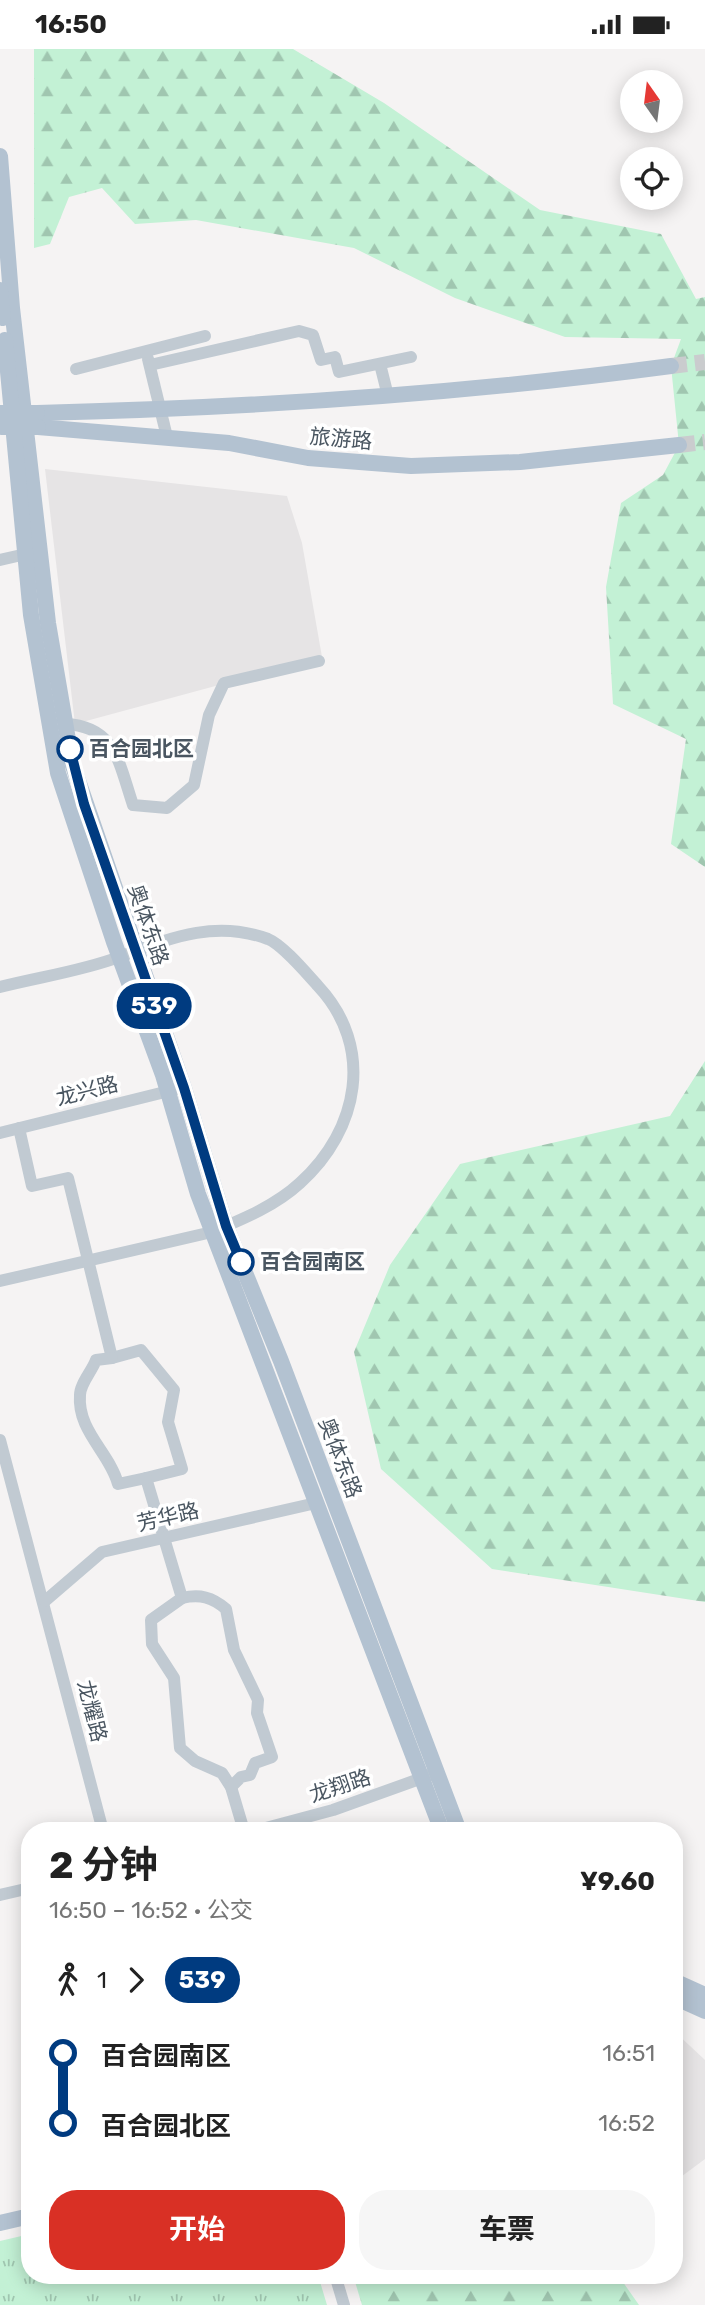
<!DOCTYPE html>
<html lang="zh">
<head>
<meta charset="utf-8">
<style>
	body { margin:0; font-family:Rubik,"Noto Sans SC",sans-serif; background:#f6f6f6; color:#222; height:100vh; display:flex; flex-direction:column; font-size:26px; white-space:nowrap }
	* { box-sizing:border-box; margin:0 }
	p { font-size:23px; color:#767676 }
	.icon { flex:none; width:38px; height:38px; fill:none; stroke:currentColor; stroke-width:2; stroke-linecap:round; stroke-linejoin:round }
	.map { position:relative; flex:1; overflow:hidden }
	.drawer { position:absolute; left:21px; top:1773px; width:662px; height:462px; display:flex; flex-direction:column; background:#fff; border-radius:28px; box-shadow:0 4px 18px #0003 }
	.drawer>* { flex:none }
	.badge { padding:0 14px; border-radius:23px; font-size:24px; line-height:46px }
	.needle { width:46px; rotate:346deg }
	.buttons { position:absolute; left:620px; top:21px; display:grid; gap:14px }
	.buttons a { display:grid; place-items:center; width:63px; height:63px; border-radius:50%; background:#fff; box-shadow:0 4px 18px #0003; font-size:35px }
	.map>.badge { position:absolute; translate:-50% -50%; box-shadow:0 0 0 4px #fff }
	.legs { display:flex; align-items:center; gap:10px; height:77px; padding:0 28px; font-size:23px }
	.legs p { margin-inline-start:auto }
	.headline { display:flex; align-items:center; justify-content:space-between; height:119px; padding:0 28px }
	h1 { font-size:38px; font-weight:700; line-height:52px }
	.button { display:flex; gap:14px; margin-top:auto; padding:14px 28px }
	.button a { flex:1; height:80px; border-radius:28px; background:#d93025; color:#fff; font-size:28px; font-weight:700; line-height:80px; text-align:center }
	.button a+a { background:#f6f6f6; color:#222 }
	ul { padding:0 28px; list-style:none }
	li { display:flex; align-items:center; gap:24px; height:70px; font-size:26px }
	li i { display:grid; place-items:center; width:10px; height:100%; margin:0 9px; background:currentColor }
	li i::after { content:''; width:18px; height:18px; margin:-9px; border:5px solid; border-radius:50%; background:#fff }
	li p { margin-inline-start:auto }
	li:first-child i { background:linear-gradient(#0000 50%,currentColor 0) }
	li:last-child i { background:linear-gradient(currentColor 50%,#0000 0) }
	.status { display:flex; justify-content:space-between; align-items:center; height:49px; padding:0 35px; background:#fff; direction:ltr }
	.status svg { height:19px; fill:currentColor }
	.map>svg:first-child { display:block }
	.education { fill:#e6e4e5 }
	.grass { fill:url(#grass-tufts) }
	.forest { fill:url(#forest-firs) }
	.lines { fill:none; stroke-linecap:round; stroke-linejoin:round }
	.major-tunnel { stroke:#caccce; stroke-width:16; stroke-dasharray:16 8; stroke-linecap:butt }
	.minor { stroke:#c1cad2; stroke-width:12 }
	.major { stroke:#b3c2d1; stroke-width:16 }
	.major-bridge { stroke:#b3c2d1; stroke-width:16 }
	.line-1-casing { stroke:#fff; stroke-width:16 }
	.line-1 { stroke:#003b80; stroke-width:10 }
	.stop-1-dot { fill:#fff; stroke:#003b80; stroke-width:3.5 }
	.labels { text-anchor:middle; stroke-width:7; stroke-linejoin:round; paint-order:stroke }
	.street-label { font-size:21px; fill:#4a5661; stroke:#fff }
	.stop-label { font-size:21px; font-weight:bold; fill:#4a5661; stroke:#fff; text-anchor:start }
</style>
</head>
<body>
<div class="status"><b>16:50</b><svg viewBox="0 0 49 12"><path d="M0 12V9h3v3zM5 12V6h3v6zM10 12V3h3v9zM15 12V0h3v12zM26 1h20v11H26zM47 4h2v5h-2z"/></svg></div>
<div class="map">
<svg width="705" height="2256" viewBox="0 0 705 2256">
	<defs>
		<pattern id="grass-tufts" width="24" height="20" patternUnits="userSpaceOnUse" patternTransform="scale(1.75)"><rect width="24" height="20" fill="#c3f1d5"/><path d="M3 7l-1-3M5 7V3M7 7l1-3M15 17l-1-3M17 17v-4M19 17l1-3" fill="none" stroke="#a0c6b0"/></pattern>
		<pattern id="forest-firs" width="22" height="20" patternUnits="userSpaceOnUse" patternTransform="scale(1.75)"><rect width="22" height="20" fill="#c3f1d5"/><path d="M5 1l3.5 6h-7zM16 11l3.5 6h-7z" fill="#a0c6b0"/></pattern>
	</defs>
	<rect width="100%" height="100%" fill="#f5f3f3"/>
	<g class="education">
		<polygon points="45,420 287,447 302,494 322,608 75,675"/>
		<polygon points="674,1982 705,2011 705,2110 674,2133"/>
	</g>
	<polygon class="grass" points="30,2185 30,2226 318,2226 327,2256 0,2256 0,2192"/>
	<g class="forest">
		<polygon points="34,0 293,0 384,54 540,161 661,185 696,250 705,248 705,818 671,795 686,690 613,655 606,538 621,454 663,426 679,396 671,317 681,290 565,288 455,249 354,199 196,171 135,175 102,139 69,148 50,195 34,199"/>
		<polygon points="705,1012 705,1553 492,1520 381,1420 354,1303 390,1216 460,1115 670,1067"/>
		<polygon points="353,2226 618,2226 639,2256 362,2256"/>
	</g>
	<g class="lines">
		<g class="major-tunnel">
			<polyline points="671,317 705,313"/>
			<polyline points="679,396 705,393"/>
		</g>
		<g class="minor">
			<polyline points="148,310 167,388"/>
			<polyline points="380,315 388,347"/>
			<polyline points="150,316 299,282 313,286 321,311 335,308 339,323 411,308"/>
			<polyline points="76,320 205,287"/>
			<polyline points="0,511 26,505"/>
			<path d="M65,675C116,677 119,715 133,756L167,759L194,736L209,666L224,634L319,612"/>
			<path d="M0,938C39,928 82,922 119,908C168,890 214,870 268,890C283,896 307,925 318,937C375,998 359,1081 300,1134C275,1157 243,1170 212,1183L0,1232"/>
			<polyline points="19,1079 32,1137 68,1129 112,1309 141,1301 174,1341 168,1373 182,1420 146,1429 182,1549 151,1571 152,1595 174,1629 180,1699 195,1712 222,1724 231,1738 244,1782"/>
			<polyline points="0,1084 177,1040"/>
			<path d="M112,1309L96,1311C92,1322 80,1335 80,1346C77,1382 110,1404 118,1435L146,1429"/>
			<polyline points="0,1391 103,1782"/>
			<path d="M182,1549C200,1545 212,1548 226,1560L234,1601L258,1651L257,1664L272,1708L255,1714L250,1726L241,1728L231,1738"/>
			<polyline points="45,1552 102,1503 316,1454"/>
			<polyline points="255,1782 333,1761 436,1724"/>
			<polyline points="0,1846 30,1839"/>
			<polyline points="335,2226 344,2256"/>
		</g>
		<g class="major">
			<polyline points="0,107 12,259 48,574 72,714 184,1039 226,1177 281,1312 459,1782"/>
			<polyline points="0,241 3,269"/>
			<polyline points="5,291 31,566 58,724 114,893 163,1026 198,1145 442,1782"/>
			<path d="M37,364C249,359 461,345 671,317"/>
			<polyline points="38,378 229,394 308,409 411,417 520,413 679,396"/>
			<polyline points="674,1932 705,1946"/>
			<polyline points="674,1948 705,1962"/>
			<polyline points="0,2174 30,2167"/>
		</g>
		<g class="major-bridge">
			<polyline points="1,364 37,364"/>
			<polyline points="2,378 38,378"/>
		</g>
	</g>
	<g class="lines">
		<defs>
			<polyline id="line-1" points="70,700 84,755 184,1039 226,1177 241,1213"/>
		</defs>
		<use href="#line-1" class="line-1-casing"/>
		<use href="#line-1" class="line-1"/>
	</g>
	<g class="stop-1-dot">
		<circle cx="70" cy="700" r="12"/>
		<circle cx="241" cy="1213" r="12"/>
	</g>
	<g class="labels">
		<g class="street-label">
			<text transform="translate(341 390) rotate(5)" y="7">旅游路</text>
			<text transform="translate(148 876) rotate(71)" y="7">奥体东路</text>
			<text transform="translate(87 1042) rotate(-14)" y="7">龙兴路</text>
			<text transform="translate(340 1409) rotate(69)" y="7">奥体东路</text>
			<text transform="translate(168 1468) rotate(-13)" y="7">芳华路</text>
			<text transform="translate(92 1662) rotate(76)" y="7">龙耀路</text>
			<text transform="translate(340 1737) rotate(-18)" y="7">龙翔路</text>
		</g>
		<g class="stop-label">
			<text x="89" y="707">百合园北区</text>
			<text x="260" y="1220">百合园南区</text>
		</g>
	</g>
</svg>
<div class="buttons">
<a><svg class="needle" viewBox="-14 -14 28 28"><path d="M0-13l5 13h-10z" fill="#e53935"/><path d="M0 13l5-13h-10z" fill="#767676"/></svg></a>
<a><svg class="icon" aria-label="locate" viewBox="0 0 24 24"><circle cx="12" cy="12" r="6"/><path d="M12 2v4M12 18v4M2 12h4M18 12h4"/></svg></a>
</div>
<b class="badge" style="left:154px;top:957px;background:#003b80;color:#fff">539</b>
<section class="drawer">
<div class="headline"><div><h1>2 分钟</h1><p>16:50 – 16:52 · 公交</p></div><b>¥9.60</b></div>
<div class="legs"><svg class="icon" aria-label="walk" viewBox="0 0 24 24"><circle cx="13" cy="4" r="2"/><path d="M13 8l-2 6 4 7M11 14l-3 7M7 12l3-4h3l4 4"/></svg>1<svg class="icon" aria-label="forward" viewBox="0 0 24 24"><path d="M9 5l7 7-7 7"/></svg><b class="badge" style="background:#003b80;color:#fff">539</b></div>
<ul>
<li><i style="color:#003b80"></i><b>百合园南区</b><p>16:51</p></li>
<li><i style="color:#003b80"></i><b>百合园北区</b><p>16:52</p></li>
</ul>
<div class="button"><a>开始</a><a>车票</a></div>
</section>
</div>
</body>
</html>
